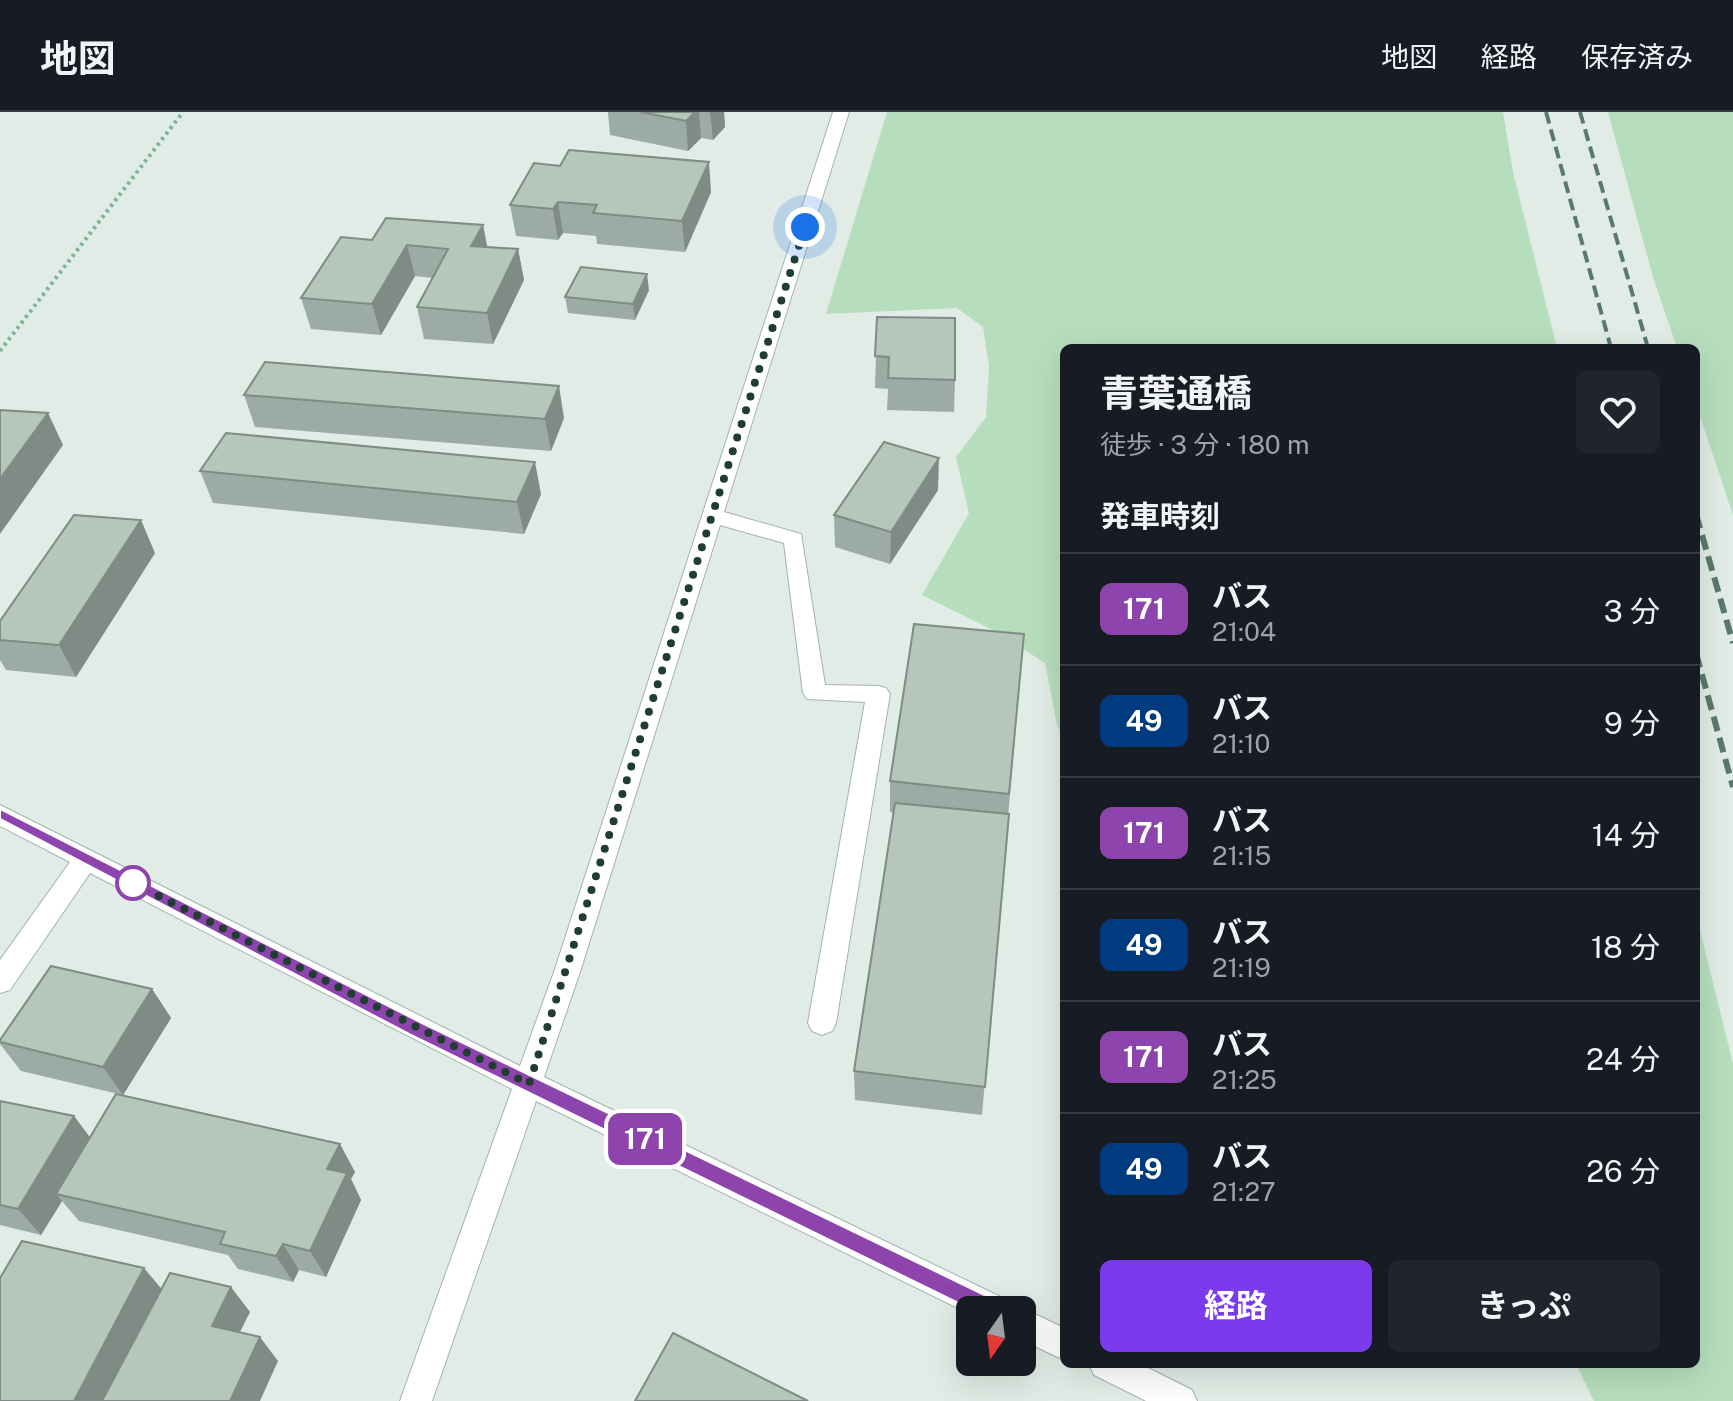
<!DOCTYPE html>
<html lang="ja">
<head>
<meta charset="utf-8">
<style>
	body { margin:0; font-family:"Public Sans","Noto Sans JP",sans-serif; background:#20242c; color:#f1f3f6; height:100vh; display:flex; flex-direction:column; font-size:30px; white-space:nowrap }
	* { box-sizing:border-box; margin:0 }
	p { font-size:26px; color:#9ea1a6 }
	.icon { flex:none; width:44px; height:44px; fill:none; stroke:currentColor; stroke-width:2; stroke-linecap:round; stroke-linejoin:round }
	.map { position:relative; flex:1; overflow:hidden }
	.panel { position:absolute; left:1060px; top:232px; width:640px; height:1024px; display:flex; flex-direction:column; background:#171b24; border-radius:12px; box-shadow:0 8px 32px #0002 }
	.panel>* { flex:none }
	.badge { padding:0 16px; border-radius:12px; font-size:28px; line-height:52px }
	.needle { width:52px; rotate:194deg }
	.controls { position:absolute; left:956px; top:1184px; display:grid; gap:16px }
	.controls a { display:grid; place-items:center; width:80px; height:80px; border-radius:12px; background:#171b24; box-shadow:0 8px 32px #0002; font-size:40px }
	.you { position:absolute; width:40px; height:40px; margin:-20px; border:6px solid #fff; border-radius:50%; background:#1a73e8; box-shadow:0 0 0 12px #1a73e833 }
	.map>.badge { position:absolute; translate:-50% -50%; box-shadow:0 0 0 4px #fff }
	h2 { padding:0 40px; font-size:30px; line-height:72px }
	.round { display:grid; place-items:center; flex:none; width:84px; height:84px; border-radius:12px; background:#20242c }
	.headline { display:flex; align-items:center; justify-content:space-between; height:136px; padding:0 40px }
	h1 { font-size:38px; font-weight:700; line-height:60px }
	.button { display:flex; gap:16px; margin-top:auto; padding:16px 40px }
	.button a { flex:1; height:92px; border-radius:12px; background:#7c3aed; color:#fff; font-size:32px; font-weight:700; line-height:92px; text-align:center }
	.button a+a { background:#20242c; color:#f1f3f6 }
	ul { padding:0; list-style:none }
	li { display:flex; align-items:center; gap:24px; height:112px; padding:0 40px; border-top:2px solid #363941 }
	li div { flex:1 }
	li b { display:block; font-size:30px }
	li em { font-style:normal }
	li .badge { min-width:88px; font-weight:700; text-align:center }
	header { display:flex; align-items:center; gap:48px; box-sizing:border-box; height:112px; padding:0 40px; background:#171b24; border-bottom:2px solid #363941 }
	header strong { font-size:38px }
	nav { display:flex; gap:44px; margin-inline-start:auto; font-size:28px }
	.map>svg:first-child { display:block }
	.green { fill:#b7debc }
	.lines { fill:none; stroke-linecap:round; stroke-linejoin:round }
	.minor-casing { stroke:#a2b4ab; stroke-width:2 }
	.path { stroke:#7eb19a; stroke-width:4; stroke-dasharray:3 4; stroke-linecap:butt }
	.minor { fill:#fff; fill-rule:evenodd }
	.rail-far1 { stroke:#59796c; stroke-width:4; stroke-dasharray:12 6; stroke-linecap:butt }
	.rail { stroke:#59796c; stroke-width:6; stroke-dasharray:15 7; stroke-linecap:butt }
	.wall { fill:#9caba3 }
	.shaded-wall { fill:#7f8b84 }
	.building { fill:#b5c7bd; stroke:#7f8b84; stroke-width:2 }
	.line { fill:#8e44ad; stroke:#fff; stroke-width:2 }
	.walk { stroke:#1f3d31; stroke-width:8; stroke-dasharray:0 14.4 }
	.stop-dot { fill:#fff; stroke:#8e44ad; stroke-width:4 }
</style>
</head>
<body>
<header>
<strong>地図</strong>
<nav><a>地図</a><a>経路</a><a>保存済み</a></nav>
</header>
<div class="map">
<svg width="1733" height="1289" viewBox="0 0 1733 1289">
	<rect width="100%" height="100%" fill="#e0ece5"/>
	<g class="green">
		<polygon points="887,0 1503,0 1513,60 1557,236 1064,236 1064,626 1057,613 1045,551 993,518 922,483 969,401 956,345 986,305 989,254 983,215 957,196 826,202"/>
		<polygon points="1608,0 1733,0 1733,403 1696,292 1696,236 1677,236 1653,165"/>
		<polygon points="1696,802 1733,952 1733,1289 1594,1289 1576,1252 1696,1252"/>
	</g>
	<g class="lines">
		<defs>
			<g id="minor">
				<polygon points="833,0 849,0 724,400 801,422 825,573 878,574 886,576 890,582 836,911 832,919 822,923 812,919 808,911 865,590 807,587 803,581 784,431 720,413 581,857 544,965 1005,1187 1010,1198 970,1198 970,1202 536,989 432,1289 400,1289 512,977 90,761 10,878 0,881 0,848 70,750 0,714 0,693 520,954 555,857"/>
				<polygon points="1022,1196 1064,1216 1064,1248 1022,1228 1022,1198 1018,1198"/>
				<polygon points="1089,1252 1140,1252 1192,1278 1197,1289 1146,1289 1094,1263"/>
			</g>
		</defs>
		<use href="#minor" class="minor-casing"/>
		<polyline class="path" points="0,239 183,0"/>
		<use href="#minor" class="minor"/>
		<g class="rail-far1">
			<polyline points="1546,0 1611,236"/>
			<polyline points="1580,0 1648,236"/>
		</g>
		<g class="rail">
			<polyline points="1696,402 1733,531"/>
			<polyline points="1696,541 1733,675"/>
		</g>
	</g>
	<g class="wall">
		<polygon points="608,0 724,0 725,15 713,28 701,26 688,39 610,23"/>
		<polygon points="711,80 685,140 597,132 596,124 563,121 558,128 516,124 510,93"/>
		<polygon points="483,113 487,135 518,137 524,168 493,232 424,227 417,195 433,166 415,164 381,223 311,217 301,186 372,128"/>
		<polygon points="649,178 635,208 568,201 565,185"/>
		<polygon points="877,205 955,268 954,300 887,298 888,277 875,276"/>
		<polygon points="244,283 564,306 551,339 255,315"/>
		<polygon points="200,359 541,382 524,422 213,391"/>
		<polygon points="938,378 890,452 835,435 834,403"/>
		<polygon points="155,441 76,565 6,558 0,548 0,509"/>
		<polygon points="1024,522 982,1003 855,988 854,959 894,701 890,700 890,669"/>
		<polygon points="152,877 171,906 123,983 21,959 0,932 0,928"/>
		<polygon points="0,989 74,1004 90,1026 355,1060 351,1067 361,1088 326,1165 299,1158 293,1170 238,1157 228,1143 79,1109 62,1089 41,1123 0,1113"/>
	</g>
	<g class="shaded-wall">
		<polygon points="695,0 699,0 701,26 688,39 686,9"/>
		<polygon points="710,0 724,0 725,15 713,28"/>
		<polygon points="709,50 711,80 685,140 682,109"/>
		<polygon points="558,90 563,121 558,128 553,97"/>
		<polygon points="483,113 489,144 471,134"/>
		<polygon points="407,133 415,164 381,223 372,192"/>
		<polygon points="518,137 524,168 493,232 487,201"/>
		<polygon points="647,162 649,178 635,208 633,192"/>
		<polygon points="559,274 564,306 551,339 545,307"/>
		<polygon points="48,301 63,333 0,422 0,367"/>
		<polygon points="939,346 938,378 890,452 891,420"/>
		<polygon points="535,350 541,382 524,422 517,390"/>
		<polygon points="141,408 155,441 76,565 59,533"/>
		<polygon points="152,877 171,906 123,983 103,955"/>
		<polygon points="74,1004 95,1032 56,1082 62,1089 41,1123 18,1097"/>
		<polygon points="340,1032 355,1060 351,1067 361,1088 326,1165 310,1139 327,1057"/>
		<polygon points="283,1132 299,1158 293,1170 276,1144"/>
		<polygon points="144,1156 165,1181 109,1289 74,1289"/>
		<polygon points="231,1175 250,1200 231,1238 212,1214"/>
		<polygon points="260,1225 278,1249 260,1289 230,1289"/>
	</g>
	<g class="building">
		<polygon points="641,0 695,0 686,9"/>
		<polygon points="569,38 709,50 682,109 593,101 597,93 558,90 553,97 510,93 534,51 560,54"/>
		<polygon points="386,106 483,113 471,134 518,137 487,201 417,195 448,137 407,133 372,192 301,186 341,125 372,128"/>
		<polygon points="581,155 647,162 633,192 565,185"/>
		<polygon points="877,205 955,206 955,268 888,266 889,245 875,244"/>
		<polygon points="265,250 559,274 545,307 244,283"/>
		<polygon points="0,298 48,301 0,367"/>
		<polygon points="226,321 535,350 517,390 200,359"/>
		<polygon points="884,330 939,346 891,420 834,403"/>
		<polygon points="74,403 141,408 59,533 0,528 0,509"/>
		<polygon points="914,512 1024,522 1009,682 890,669"/>
		<polygon points="895,691 1009,702 985,975 854,959"/>
		<polygon points="51,854 152,877 103,955 0,930 0,928"/>
		<polygon points="116,982 340,1032 327,1057 347,1061 310,1139 283,1132 276,1144 220,1132 225,1120 56,1082"/>
		<polygon points="0,989 74,1004 18,1097 0,1093"/>
		<polygon points="22,1129 144,1156 74,1289 0,1289 0,1166"/>
		<polygon points="170,1161 231,1175 212,1214 260,1225 230,1289 102,1289"/>
		<polygon points="673,1221 808,1289 635,1289"/>
	</g>
	<polygon class="line" points="0,697 422,911 1001,1191 1004,1198 1001,1205 994,1208 987,1205 409,922 0,707"/>
	<g class="lines">
		<polyline class="walk" points="133,771 529,972 805,115"/>
	</g>
	<circle class="stop-dot" cx="133" cy="771" r="16"/>
</svg>
<div class="controls">
<a><svg class="needle" viewBox="-14 -14 28 28"><path d="M0-13l5 13h-10z" fill="#e53935"/><path d="M0 13l5-13h-10z" fill="#9ea1a6"/></svg></a>
</div>
<div class="you" style="left:805px;top:115px"></div>
<b class="badge" style="left:645px;top:1027px;background:#8e44ad;color:#fff">171</b>
<section class="panel">
<div class="headline"><div><h1>青葉通橋</h1><p>徒歩 · 3 分 · 180 m</p></div><a class="round"><svg class="icon" aria-label="heart" viewBox="0 0 24 24"><path d="M12 20l-8-8c-3-5 5-10 8-4 3-6 11-1 8 4z"/></svg></a></div>
<h2>発車時刻</h2>
<ul>
<li><span class="badge" style="background:#8e44ad;color:#fff">171</span><div><b>バス</b><p>21:04</p></div><em>3 分</em></li>
<li><span class="badge" style="background:#003b80;color:#fff">49</span><div><b>バス</b><p>21:10</p></div><em>9 分</em></li>
<li><span class="badge" style="background:#8e44ad;color:#fff">171</span><div><b>バス</b><p>21:15</p></div><em>14 分</em></li>
<li><span class="badge" style="background:#003b80;color:#fff">49</span><div><b>バス</b><p>21:19</p></div><em>18 分</em></li>
<li><span class="badge" style="background:#8e44ad;color:#fff">171</span><div><b>バス</b><p>21:25</p></div><em>24 分</em></li>
<li><span class="badge" style="background:#003b80;color:#fff">49</span><div><b>バス</b><p>21:27</p></div><em>26 分</em></li>
</ul>
<div class="button"><a>経路</a><a>きっぷ</a></div>
</section>
</div>
</body>
</html>
